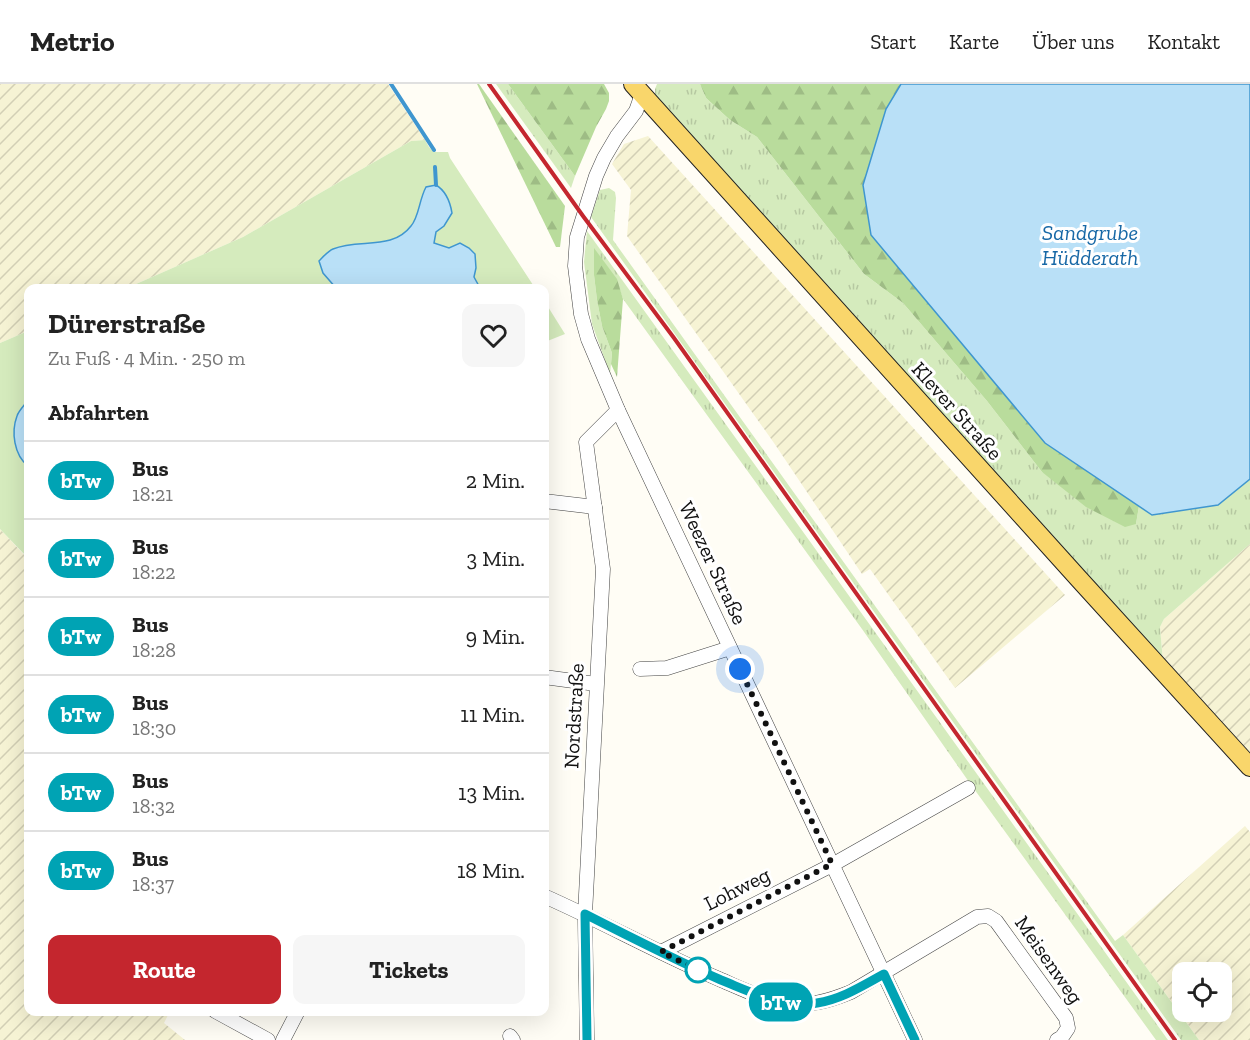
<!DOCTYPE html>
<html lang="de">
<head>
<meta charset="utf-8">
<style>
	body { margin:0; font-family:"Zilla Slab",serif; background:#f6f6f6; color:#222; height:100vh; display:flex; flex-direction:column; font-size:22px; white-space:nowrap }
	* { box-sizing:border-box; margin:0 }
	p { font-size:20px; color:#767676 }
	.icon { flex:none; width:33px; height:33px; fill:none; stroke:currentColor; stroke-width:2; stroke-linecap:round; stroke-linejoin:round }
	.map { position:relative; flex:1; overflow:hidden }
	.drawer { position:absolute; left:24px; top:200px; width:525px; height:732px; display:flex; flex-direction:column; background:#fff; border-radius:12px; box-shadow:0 6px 24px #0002 }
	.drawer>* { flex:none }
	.badge { padding:0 12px; border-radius:20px; font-size:21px; line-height:39px }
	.buttons { position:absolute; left:1172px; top:878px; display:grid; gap:12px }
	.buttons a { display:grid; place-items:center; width:60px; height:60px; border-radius:12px; background:#fff; box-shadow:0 6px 24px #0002; font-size:30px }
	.you { position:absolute; width:30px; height:30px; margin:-15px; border:4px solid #fff; border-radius:50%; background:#1a73e8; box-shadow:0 0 0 9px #1a73e833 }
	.map>.badge { position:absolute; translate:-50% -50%; box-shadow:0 0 0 3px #fff }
	h2 { padding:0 24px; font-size:22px; line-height:54px }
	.round { display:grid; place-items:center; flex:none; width:63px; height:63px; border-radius:12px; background:#f6f6f6 }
	.summary { display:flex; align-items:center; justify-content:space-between; height:102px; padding:0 24px }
	h1 { font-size:28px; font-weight:700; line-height:45px }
	.action { display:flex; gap:12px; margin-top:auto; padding:12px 24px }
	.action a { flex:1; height:69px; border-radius:12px; background:#c4262e; color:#fff; font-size:24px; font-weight:700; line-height:69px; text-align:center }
	.action a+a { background:#f6f6f6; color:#222 }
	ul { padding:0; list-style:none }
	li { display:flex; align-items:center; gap:18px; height:78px; padding:0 24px; border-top:2px solid #e0e0e0 }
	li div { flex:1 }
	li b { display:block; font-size:22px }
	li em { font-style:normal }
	li .badge { min-width:66px; font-weight:700; text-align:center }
	header { display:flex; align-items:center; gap:36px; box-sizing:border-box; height:84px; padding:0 30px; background:#fff; border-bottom:2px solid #e0e0e0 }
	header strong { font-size:28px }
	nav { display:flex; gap:33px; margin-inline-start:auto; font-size:21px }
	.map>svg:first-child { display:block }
	.farmland { fill:url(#farmland-furrows); fill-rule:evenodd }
	.grass { fill:url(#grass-tufts) }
	.forest { fill:url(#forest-firs) }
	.park { fill:#d5ebbd }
	.water { fill:#b9e0f7; stroke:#3f96cf; stroke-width:1.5 }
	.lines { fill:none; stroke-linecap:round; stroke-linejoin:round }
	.stream { stroke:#3f96cf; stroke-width:4 }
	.minor-casing { stroke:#444; stroke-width:15 }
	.major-casing { stroke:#222; stroke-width:20 }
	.minor { stroke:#fff; stroke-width:14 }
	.major { stroke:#f9d66b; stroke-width:18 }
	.rail { stroke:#c4262e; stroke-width:4 }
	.line-casing { stroke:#fff; stroke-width:14 }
	.line { stroke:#00a3b4; stroke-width:9 }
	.walk { stroke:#111; stroke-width:6; stroke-dasharray:0 10.8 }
	.stop-dot { fill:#fff; stroke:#00a3b4; stroke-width:3 }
	.labels { text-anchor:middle; stroke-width:6; stroke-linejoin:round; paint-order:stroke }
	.street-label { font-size:21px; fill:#111; stroke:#fff }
	.water-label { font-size:22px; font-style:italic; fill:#1768a6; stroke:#fff }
</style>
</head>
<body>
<header>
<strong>Metrio</strong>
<nav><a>Start</a><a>Karte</a><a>Über uns</a><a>Kontakt</a></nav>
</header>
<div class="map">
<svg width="1250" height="956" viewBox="0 0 1250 956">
	<defs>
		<pattern id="farmland-furrows" width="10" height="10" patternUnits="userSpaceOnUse" patternTransform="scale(1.5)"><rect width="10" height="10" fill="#f6f3d4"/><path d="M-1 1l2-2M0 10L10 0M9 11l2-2" fill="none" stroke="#d2cfb5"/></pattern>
		<pattern id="grass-tufts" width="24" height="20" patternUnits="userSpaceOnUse" patternTransform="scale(1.5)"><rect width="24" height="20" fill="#d5ebbd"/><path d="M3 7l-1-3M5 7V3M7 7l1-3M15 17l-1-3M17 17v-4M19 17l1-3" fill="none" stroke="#b6c8a1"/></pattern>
		<pattern id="forest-firs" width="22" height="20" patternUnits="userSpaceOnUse" patternTransform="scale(1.5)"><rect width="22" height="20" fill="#b9dc9c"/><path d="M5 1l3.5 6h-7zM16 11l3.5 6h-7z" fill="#9ebc85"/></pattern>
	</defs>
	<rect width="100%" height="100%" fill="#fffdf5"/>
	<g class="farmland">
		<polygon points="0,0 388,0 425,56 411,57 243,153 127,204 28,204 28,247 0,259"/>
		<polygon points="648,52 1065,511 955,604 870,485 862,490 774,359 627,152 631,106 612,80 624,60"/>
		<polygon points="0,445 28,475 28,927 170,927 164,939 185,956 0,956"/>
		<polygon points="1250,460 1250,675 1163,578 1160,543 1164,535"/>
		<path d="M1245,742L1250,748V956H1199L1123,851ZM1182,888H1221V927H1182Z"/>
	</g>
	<g class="grass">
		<polygon points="496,0 508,0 575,92 571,104"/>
		<polygon points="657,0 700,0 706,14 730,36 757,53 864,190 903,219 987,317 1042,388 1136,440 1139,422 1152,431 1218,421 1250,395 1250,460 1164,535 1160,543 1163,578 655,12 655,5"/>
		<polygon points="609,104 615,108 616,114 613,156 1115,857 1123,851 1199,956 1181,956 591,133 600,106"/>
		<polygon points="587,147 1168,956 1156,956 969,698 862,545 623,215 616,195 594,165 594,191 597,216 602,242 612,269 610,290 592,240 584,178"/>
	</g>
	<g class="forest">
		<polygon points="477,0 479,0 565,122 560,163 556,163"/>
		<polygon points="508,0 604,0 609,9 609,17 606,25 596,43 575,92"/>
		<polygon points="700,0 901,0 886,25 1045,359 1139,422 1136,440 1125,443 1086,423 1042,388 987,317 903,219 864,190 757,53 730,36 706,14"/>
		<polygon points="594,164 617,195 623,215 617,293 611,280 612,269 602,242 597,216 594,191"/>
	</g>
	<g class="park">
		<polygon points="425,56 429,63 434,68 448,68 450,74 535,204 127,204 243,153 411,57"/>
		<polygon points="545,218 565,250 545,258 544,258"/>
		<polygon points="28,247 28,468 24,470 0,445 0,259"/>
	</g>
	<g class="water">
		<polygon points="901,0 1250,0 1250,395 1218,421 1152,431 1045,359 871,151 863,101 886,25"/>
		<path d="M436,101C446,107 450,117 452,129L444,142L436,148L434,159L449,164L460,159L469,164L475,170L476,184L474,193L480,204H336L323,189L319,177C323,173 328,167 333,165C359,154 392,167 411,142C419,133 419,116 426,103Z"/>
		<path d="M28,316V382C14,371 11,348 17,332C19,326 25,321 28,316Z"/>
	</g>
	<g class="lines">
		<g class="stream">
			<polyline points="391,0 434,66"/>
			<polyline points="435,83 436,101"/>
		</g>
		<defs>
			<g id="minor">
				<polyline points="642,10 636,27 617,52 604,74 596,92 577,153 575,182 581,230 588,255 618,326 915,956"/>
				<polyline points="544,417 595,423"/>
				<polyline points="640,585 667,584 730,564"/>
				<polyline points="544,593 596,600"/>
				<path d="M544,812C603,838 660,870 719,895C740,904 762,915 784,919C808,923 829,917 851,908L977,833L988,832L996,837L1066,934L1068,944L1062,953L1057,956"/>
				<polyline points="661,868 832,781 968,704"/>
				<polyline points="215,927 268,956"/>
				<polyline points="510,952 513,956"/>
				<polyline points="283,956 298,927"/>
				<polyline points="587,956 585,830 603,485 586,358 618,326"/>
			</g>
			<polyline id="major" points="633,0 1079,495 1250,683"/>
		</defs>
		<use href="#minor" class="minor-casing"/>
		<use href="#major" class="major-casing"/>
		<use href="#minor" class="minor"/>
		<use href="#major" class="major"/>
		<polyline class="rail" points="489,0 583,132 674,254 1175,956"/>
	</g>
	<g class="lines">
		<defs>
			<path id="line" d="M587,956L585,830C630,853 675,876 721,896C741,904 760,913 781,918C792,921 806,921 817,919C842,915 862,902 884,890L915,956"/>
		</defs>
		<use href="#line" class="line-casing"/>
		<use href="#line" class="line"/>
		<polyline class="walk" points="698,886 661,868 832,780 740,585"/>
	</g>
	<circle class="stop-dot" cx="698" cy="886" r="12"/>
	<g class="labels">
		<g class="street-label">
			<text transform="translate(957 327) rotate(48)" y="7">Klever Straße</text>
			<text transform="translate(713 479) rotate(65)" y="7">Weezer Straße</text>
			<text transform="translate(574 632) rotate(-87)" y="7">Nordstraße</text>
			<text transform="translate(737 805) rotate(-27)" y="7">Lohweg</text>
			<text transform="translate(1049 876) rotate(55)" y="7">Meisenweg</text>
		</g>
		<g class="water-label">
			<text x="1090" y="156">Sandgrube<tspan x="1090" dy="25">Hüdderath</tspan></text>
		</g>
	</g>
</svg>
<div class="buttons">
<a><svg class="icon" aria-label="locate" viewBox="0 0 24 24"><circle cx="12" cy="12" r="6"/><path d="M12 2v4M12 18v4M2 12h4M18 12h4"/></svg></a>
</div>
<div class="you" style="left:740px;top:585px"></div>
<b class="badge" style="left:781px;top:918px;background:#00a3b4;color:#fff">bTw</b>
<section class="drawer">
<div class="summary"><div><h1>Dürerstraße</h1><p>Zu Fuß · 4 Min. · 250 m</p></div><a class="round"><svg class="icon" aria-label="heart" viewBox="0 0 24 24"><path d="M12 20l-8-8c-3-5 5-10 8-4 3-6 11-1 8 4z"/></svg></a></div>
<h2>Abfahrten</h2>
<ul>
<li><span class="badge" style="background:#00a3b4;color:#fff">bTw</span><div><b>Bus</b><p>18:21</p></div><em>2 Min.</em></li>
<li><span class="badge" style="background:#00a3b4;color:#fff">bTw</span><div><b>Bus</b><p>18:22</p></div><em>3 Min.</em></li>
<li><span class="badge" style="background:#00a3b4;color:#fff">bTw</span><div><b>Bus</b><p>18:28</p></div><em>9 Min.</em></li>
<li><span class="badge" style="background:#00a3b4;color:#fff">bTw</span><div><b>Bus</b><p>18:30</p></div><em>11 Min.</em></li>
<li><span class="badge" style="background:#00a3b4;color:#fff">bTw</span><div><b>Bus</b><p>18:32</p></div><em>13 Min.</em></li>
<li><span class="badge" style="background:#00a3b4;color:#fff">bTw</span><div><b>Bus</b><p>18:37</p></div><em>18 Min.</em></li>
</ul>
<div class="action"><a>Route</a><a>Tickets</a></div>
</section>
</div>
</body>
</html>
